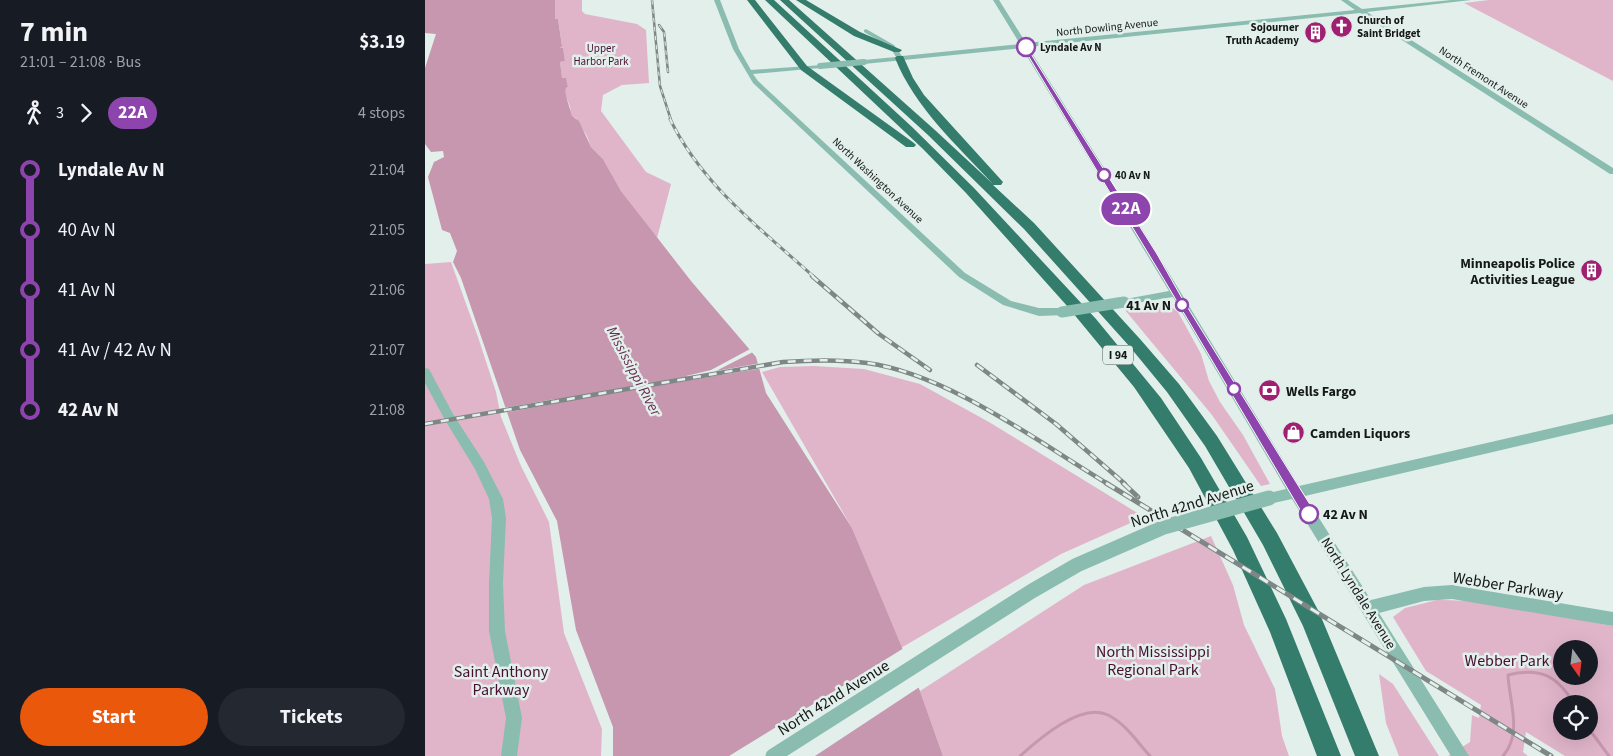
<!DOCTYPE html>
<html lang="en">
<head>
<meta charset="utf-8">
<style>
	body { margin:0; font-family:"Source Sans 3",sans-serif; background:#242831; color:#f1f3f6; height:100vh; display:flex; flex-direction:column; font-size:19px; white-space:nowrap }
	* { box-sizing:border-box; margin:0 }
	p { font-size:16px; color:#9ea1a6 }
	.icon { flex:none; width:28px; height:28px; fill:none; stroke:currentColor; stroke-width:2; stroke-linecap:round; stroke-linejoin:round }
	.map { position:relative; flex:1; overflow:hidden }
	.sheet { display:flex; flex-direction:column; background:#171b24; width:425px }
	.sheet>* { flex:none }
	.badge { padding:0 10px; border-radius:16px; font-size:18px; line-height:32px }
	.needle { width:32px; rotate:166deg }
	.tools { position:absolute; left:1128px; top:640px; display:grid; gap:10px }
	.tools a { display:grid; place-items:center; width:45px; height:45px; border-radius:50%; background:#171b24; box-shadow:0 5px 20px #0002; font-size:25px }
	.map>.badge { position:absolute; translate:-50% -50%; box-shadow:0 0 0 2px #fff }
	.legs { display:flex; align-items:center; gap:8px; height:55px; padding:0 20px; font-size:16px }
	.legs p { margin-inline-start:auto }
	.head { display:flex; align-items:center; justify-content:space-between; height:85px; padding:0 20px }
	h1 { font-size:28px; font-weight:700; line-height:38px }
	.cta { display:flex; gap:10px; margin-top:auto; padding:10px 20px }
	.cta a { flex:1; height:58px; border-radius:30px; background:#ea580c; color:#fff; font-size:20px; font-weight:700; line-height:58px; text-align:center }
	.cta a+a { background:#242831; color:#f1f3f6 }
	ul { padding:0 20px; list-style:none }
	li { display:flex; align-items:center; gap:18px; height:60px; font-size:19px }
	li i { display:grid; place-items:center; width:8px; height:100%; margin:0 6px; background:currentColor }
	li i::after { content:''; width:12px; height:12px; margin:-6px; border:4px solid; border-radius:50%; background:#171b24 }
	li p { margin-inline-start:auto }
	li:first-child i { background:linear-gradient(#0000 50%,currentColor 0) }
	li:last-child i { background:linear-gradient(currentColor 50%,#0000 0) }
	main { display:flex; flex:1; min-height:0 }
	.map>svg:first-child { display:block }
	.green { fill:#e0b5ca; fill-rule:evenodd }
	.water { fill:#c796af }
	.pier { fill:#e2efeb }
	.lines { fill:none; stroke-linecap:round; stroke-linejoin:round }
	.stream { stroke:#c796af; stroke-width:3 }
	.minor { fill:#8abdaf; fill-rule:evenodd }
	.highway { fill:#347c6b; fill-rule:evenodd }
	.rail-far3-casing { stroke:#7e8785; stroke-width:2.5 }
	.rail-far2-casing { stroke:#7e8785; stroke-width:3 }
	.rail-far1-casing { stroke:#7e8785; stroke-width:4.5 }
	.rail-casing { stroke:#7e8785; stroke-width:5 }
	.rail-far3 { stroke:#e2efeb; stroke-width:1; stroke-dasharray:4.5; stroke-linecap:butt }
	.rail-far2 { stroke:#e2efeb; stroke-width:2; stroke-dasharray:5.5; stroke-linecap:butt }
	.rail-far1 { stroke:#e2efeb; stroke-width:2.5; stroke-dasharray:8; stroke-linecap:butt }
	.rail { stroke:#e2efeb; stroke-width:3; stroke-dasharray:10; stroke-linecap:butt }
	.minor-bridge-far2 { stroke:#8abdaf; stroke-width:6 }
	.minor-bridge-far1 { stroke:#8abdaf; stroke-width:11 }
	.minor-bridge { stroke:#8abdaf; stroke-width:15 }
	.line-1 { fill:#8e44ad; stroke:#fff }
	.stop-1-dot { fill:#fff; stroke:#8e44ad; stroke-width:2.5 }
	.labels { text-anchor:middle; stroke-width:5; stroke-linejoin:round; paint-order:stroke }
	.far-poi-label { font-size:11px; font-weight:bold; fill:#141817; stroke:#e2efeb; text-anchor:start }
	.far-street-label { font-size:11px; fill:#141817; stroke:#e2efeb }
	.far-stop-label { font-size:11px; font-weight:bold; fill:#141817; stroke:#e2efeb; text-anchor:start }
	.far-park-label { font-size:11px; fill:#490e33; stroke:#e2efeb }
	.shield { fill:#e2efeb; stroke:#525857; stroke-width:1 }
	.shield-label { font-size:12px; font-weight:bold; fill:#141817 }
	.poi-label { font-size:14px; font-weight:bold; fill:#141817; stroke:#e2efeb; text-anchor:start }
	.stop-label { font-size:14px; font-weight:bold; fill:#141817; stroke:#e2efeb; text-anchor:end }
	.street-label { font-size:14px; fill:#141817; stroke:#e2efeb }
	.water-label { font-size:15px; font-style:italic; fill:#6a2d50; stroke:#e2efeb }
	.near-street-label { font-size:16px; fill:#141817; stroke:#e2efeb }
	.near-park-label { font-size:16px; fill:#490e33; stroke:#e2efeb }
</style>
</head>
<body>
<main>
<section class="sheet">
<div class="head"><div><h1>7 min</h1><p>21:01 – 21:08 · Bus</p></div><b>$3.19</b></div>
<div class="legs"><svg class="icon" aria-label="walk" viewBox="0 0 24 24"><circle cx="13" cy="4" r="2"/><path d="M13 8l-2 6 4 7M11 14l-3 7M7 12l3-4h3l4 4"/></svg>3<svg class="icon" aria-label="forward" viewBox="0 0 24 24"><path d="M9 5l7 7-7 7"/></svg><b class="badge" style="background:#8e44ad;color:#fff">22A</b><p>4 stops</p></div>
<ul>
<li><i style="color:#8e44ad"></i><b>Lyndale Av N</b><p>21:04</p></li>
<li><i style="color:#8e44ad"></i><span>40 Av N</span><p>21:05</p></li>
<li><i style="color:#8e44ad"></i><span>41 Av N</span><p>21:06</p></li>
<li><i style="color:#8e44ad"></i><span>41 Av / 42 Av N</span><p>21:07</p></li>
<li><i style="color:#8e44ad"></i><b>42 Av N</b><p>21:08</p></li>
</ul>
<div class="cta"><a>Start</a><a>Tickets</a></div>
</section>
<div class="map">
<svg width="1188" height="756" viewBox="0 0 1188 756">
	<rect width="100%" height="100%" fill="#e2efeb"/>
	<g class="green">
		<polygon points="130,0 157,0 157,11 160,14 212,24 221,30 224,83 197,85 178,95 176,111 221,172 246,184 232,238 196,191 178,159 166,147 162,136 151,118 147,117 145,106 140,95 141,88 143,87 141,79 137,79 135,62 140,61 138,49 135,48 137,45 133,19 130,19"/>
		<polygon points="1064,0 1188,0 1188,81 1039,3"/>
		<polygon points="26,262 53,337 71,392 76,417 96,466 124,522 139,633 177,729 176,756 0,756 0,264"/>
		<polygon points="736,304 746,307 753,312 776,354 784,381 795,402 818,435 845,484 836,486 787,415 700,310"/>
		<polygon points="389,366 439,369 495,384 564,422 719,517 636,554 476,648 427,528 337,372 355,367"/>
		<polygon points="786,536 808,585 819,625 850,689 857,736 864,756 518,756 495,691 659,585"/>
		<path d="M1012,600C1066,599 1134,616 1188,626V756H1140L1101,732L1098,752L1103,756H1023L1045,742L1047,715L1054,718L1056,705L1001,671L968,617L980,608ZM1136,649H1164V676H1136ZM1136,704H1164V731H1136Z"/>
		<polygon points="954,674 968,684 1014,756 974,756 961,723"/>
	</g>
	<path class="water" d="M0,0H130V19H133L137,46L135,48H138L140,61L135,62L137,78H141L143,87L141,88C139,96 145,106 147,116L154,121L166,147L178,159L196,191L266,281L331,357L341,393L427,528L495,691L518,756H188V727L151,630L132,521L95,450L36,278L28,262L32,251L25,233L17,230L3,177L9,162L19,157L18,151L6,152L0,144V68L11,34L0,33Z"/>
	<g class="pier">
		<polygon points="327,348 330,351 291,371 336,363 338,368 265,380 261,376 286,370"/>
		<polygon points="130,399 132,403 79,413 78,408"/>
		<polygon points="479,648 496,686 390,756 304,756"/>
	</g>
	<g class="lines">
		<g class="stream">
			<polyline points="1164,729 1184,756"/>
			<path d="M595,756C614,739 656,702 683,715C700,723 713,743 725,756"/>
			<path d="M1078,756C1098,733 1084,701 1083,675C1116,667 1133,676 1149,704"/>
		</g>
		<g class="minor">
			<polygon points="289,0 295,0 314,49 326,70 397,65 397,67 395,68 328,74 333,81 540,273 586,301 614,308 637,308 642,312 641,315 614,316 578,305 534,277 328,83 308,49"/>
			<polygon points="568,0 574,0 601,43 930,10 916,0 923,0 937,9 1026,0 1046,0 942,12 1188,168 1188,174 1185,174 935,13 603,47 679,168 693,194 698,198 874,486 1188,414 1188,424 880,496 946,600 999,587 1027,585 1188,612 1188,626 1027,599 999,601 954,613 1044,756 1026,756 867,499 844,504 839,502 837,498 839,494 861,489 748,297 699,305 695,304 694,302 695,300 744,291 597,48 439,64 436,62 439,60 471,57 465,47 439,32 439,30 441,29 469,45 477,56 595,44"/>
			<polygon points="0,368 4,369 28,414 59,462 78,499 81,518 78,583 80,631 97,718 92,756 76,756 81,718 64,631 64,583 67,518 64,499 50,469 20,420 0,383"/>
		</g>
		<g class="highway">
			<polygon points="322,0 330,0 382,66 489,143 491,145 489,147 481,147 376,70"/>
			<polygon points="340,0 349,0 486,126 549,188 671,319 736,398 776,458 822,537 861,619 916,756 892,756 845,632 808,550 764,468 709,387 643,307 541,193 498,149"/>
			<path d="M355,0H364L511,131L568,184C532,145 490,108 470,58L472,56H478L488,78L499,95L578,182L576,185H568L609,223L715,339L754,384L792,436L852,533L894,612L954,756H930L878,626L838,545L780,446L742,392L705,347L599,229L503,135Z"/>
			<polygon points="371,0 381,0 435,32 477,50 475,52 469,52 429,36"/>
		</g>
		<defs>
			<g id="rail-far3">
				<polyline points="227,0 235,86 246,120"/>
				<polyline points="234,25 239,32 243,72"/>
			</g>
			<path id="rail-far2" d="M245,119C277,185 336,229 389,277"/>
			<g id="rail-far1">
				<polyline points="387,276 454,334 505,370"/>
				<polyline points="552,365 631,424 700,484"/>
				<path d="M0,424L358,362C386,360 414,359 442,363C523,374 613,442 683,484"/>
			</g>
			<g id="rail">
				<polyline points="681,483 1126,756"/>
				<polyline points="698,483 713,497"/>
			</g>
		</defs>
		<use href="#rail-far3" class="rail-far3-casing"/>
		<use href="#rail-far2" class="rail-far2-casing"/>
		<use href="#rail-far1" class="rail-far1-casing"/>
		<use href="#rail" class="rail-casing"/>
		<use href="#rail-far3" class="rail-far3"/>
		<use href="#rail-far2" class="rail-far2"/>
		<use href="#rail-far1" class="rail-far1"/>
		<use href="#rail" class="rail"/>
		<polyline class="minor-bridge-far2" points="395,66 439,62"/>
		<polyline class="minor-bridge-far1" points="637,312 699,302"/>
		<polyline class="minor-bridge" points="348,756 607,591 652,565 739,527 844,498"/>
	</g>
	<path class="line-1" d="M601,46L732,254L758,300L889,511L890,514L889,518L884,520L880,518C817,412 755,305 691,200L687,196L598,47Z"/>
	<defs>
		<symbol id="church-disc" viewBox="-11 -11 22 22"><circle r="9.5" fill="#9f1f71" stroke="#e2efeb"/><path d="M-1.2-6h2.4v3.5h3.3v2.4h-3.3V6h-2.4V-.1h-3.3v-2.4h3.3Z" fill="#fff"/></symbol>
		<symbol id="building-disc" viewBox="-11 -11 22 22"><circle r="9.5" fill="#9f1f71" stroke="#e2efeb"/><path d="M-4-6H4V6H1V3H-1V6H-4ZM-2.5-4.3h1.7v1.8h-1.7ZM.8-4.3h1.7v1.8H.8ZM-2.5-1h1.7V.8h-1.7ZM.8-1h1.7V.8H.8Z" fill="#fff"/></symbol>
		<symbol id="bank-disc" viewBox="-11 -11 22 22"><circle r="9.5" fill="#9f1f71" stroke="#e2efeb"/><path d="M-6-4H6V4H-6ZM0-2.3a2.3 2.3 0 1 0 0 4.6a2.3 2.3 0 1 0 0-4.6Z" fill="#fff"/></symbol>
		<symbol id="shop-disc" viewBox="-11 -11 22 22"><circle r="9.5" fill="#9f1f71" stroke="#e2efeb"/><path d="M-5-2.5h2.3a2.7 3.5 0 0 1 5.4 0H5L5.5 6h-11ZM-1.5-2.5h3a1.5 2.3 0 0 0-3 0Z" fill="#fff"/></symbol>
	</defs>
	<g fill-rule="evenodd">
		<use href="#church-disc" x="904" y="14" width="25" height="25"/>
		<use href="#building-disc" x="878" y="20" width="25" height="25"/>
		<use href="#building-disc" x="1154" y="258" width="25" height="25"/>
		<use href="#bank-disc" x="832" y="378" width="25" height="25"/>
		<use href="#shop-disc" x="856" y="420" width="25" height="25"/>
	</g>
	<g class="stop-1-dot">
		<circle cx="601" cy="47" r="9"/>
		<circle cx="679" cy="175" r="6"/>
		<circle cx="757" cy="305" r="6"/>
		<circle cx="809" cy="389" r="6"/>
		<circle cx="884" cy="514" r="9"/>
	</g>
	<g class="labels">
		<g class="far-poi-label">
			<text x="932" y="24">Church of<tspan x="932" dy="13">Saint Bridget</tspan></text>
			<text x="874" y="31" text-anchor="end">Sojourner<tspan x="874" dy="13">Truth Academy</tspan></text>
		</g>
		<g class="far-street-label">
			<text transform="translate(682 27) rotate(-6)" y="4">North Dowling Avenue</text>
			<text transform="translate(1059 77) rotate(33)" y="4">North Fremont Avenue</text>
			<text transform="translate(453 180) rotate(43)" y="4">North Washington Avenue</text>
		</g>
		<g class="far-stop-label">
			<text x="615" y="51">Lyndale Av N</text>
			<text x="690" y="179">40 Av N</text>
		</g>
		<g class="far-park-label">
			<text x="176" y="52">Upper<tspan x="176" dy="13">Harbor Park</tspan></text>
		</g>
		<rect class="shield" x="678" y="345.5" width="30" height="19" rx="4"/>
		<g class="shield-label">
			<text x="693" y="359">I 94</text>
		</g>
		<g class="poi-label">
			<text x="1150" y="268" text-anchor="end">Minneapolis Police<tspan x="1150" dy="16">Activities League</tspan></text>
			<text x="861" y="396">Wells Fargo</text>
			<text x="885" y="438">Camden Liquors</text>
		</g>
		<g class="stop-label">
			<text x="746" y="310">41 Av N</text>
			<text x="898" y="519" text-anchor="start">42 Av N</text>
		</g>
		<g class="street-label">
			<text transform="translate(934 593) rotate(58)" y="5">North Lyndale Avenue</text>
		</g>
		<g class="water-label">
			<text transform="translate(209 371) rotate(62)" y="5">Mississippi River</text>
		</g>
		<g class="near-street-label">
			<text transform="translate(767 503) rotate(-17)" y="6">North 42nd Avenue</text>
			<text transform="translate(1083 585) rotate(9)" y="6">Webber Parkway</text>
			<text transform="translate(408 697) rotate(-32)" y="6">North 42nd Avenue</text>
		</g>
		<g class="near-park-label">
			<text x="728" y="657">North Mississippi<tspan x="728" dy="18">Regional Park</tspan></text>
			<text x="1082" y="666">Webber Park</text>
			<text x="76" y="677">Saint Anthony<tspan x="76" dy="18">Parkway</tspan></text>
		</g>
	</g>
</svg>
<div class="tools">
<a><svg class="needle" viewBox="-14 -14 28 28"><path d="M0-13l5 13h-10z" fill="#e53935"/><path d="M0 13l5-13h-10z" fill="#9ea1a6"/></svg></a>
<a><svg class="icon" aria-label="locate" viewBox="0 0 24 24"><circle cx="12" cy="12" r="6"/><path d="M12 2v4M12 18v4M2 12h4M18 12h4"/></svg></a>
</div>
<b class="badge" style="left:701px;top:209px;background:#8e44ad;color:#fff">22A</b>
</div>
</main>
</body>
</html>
